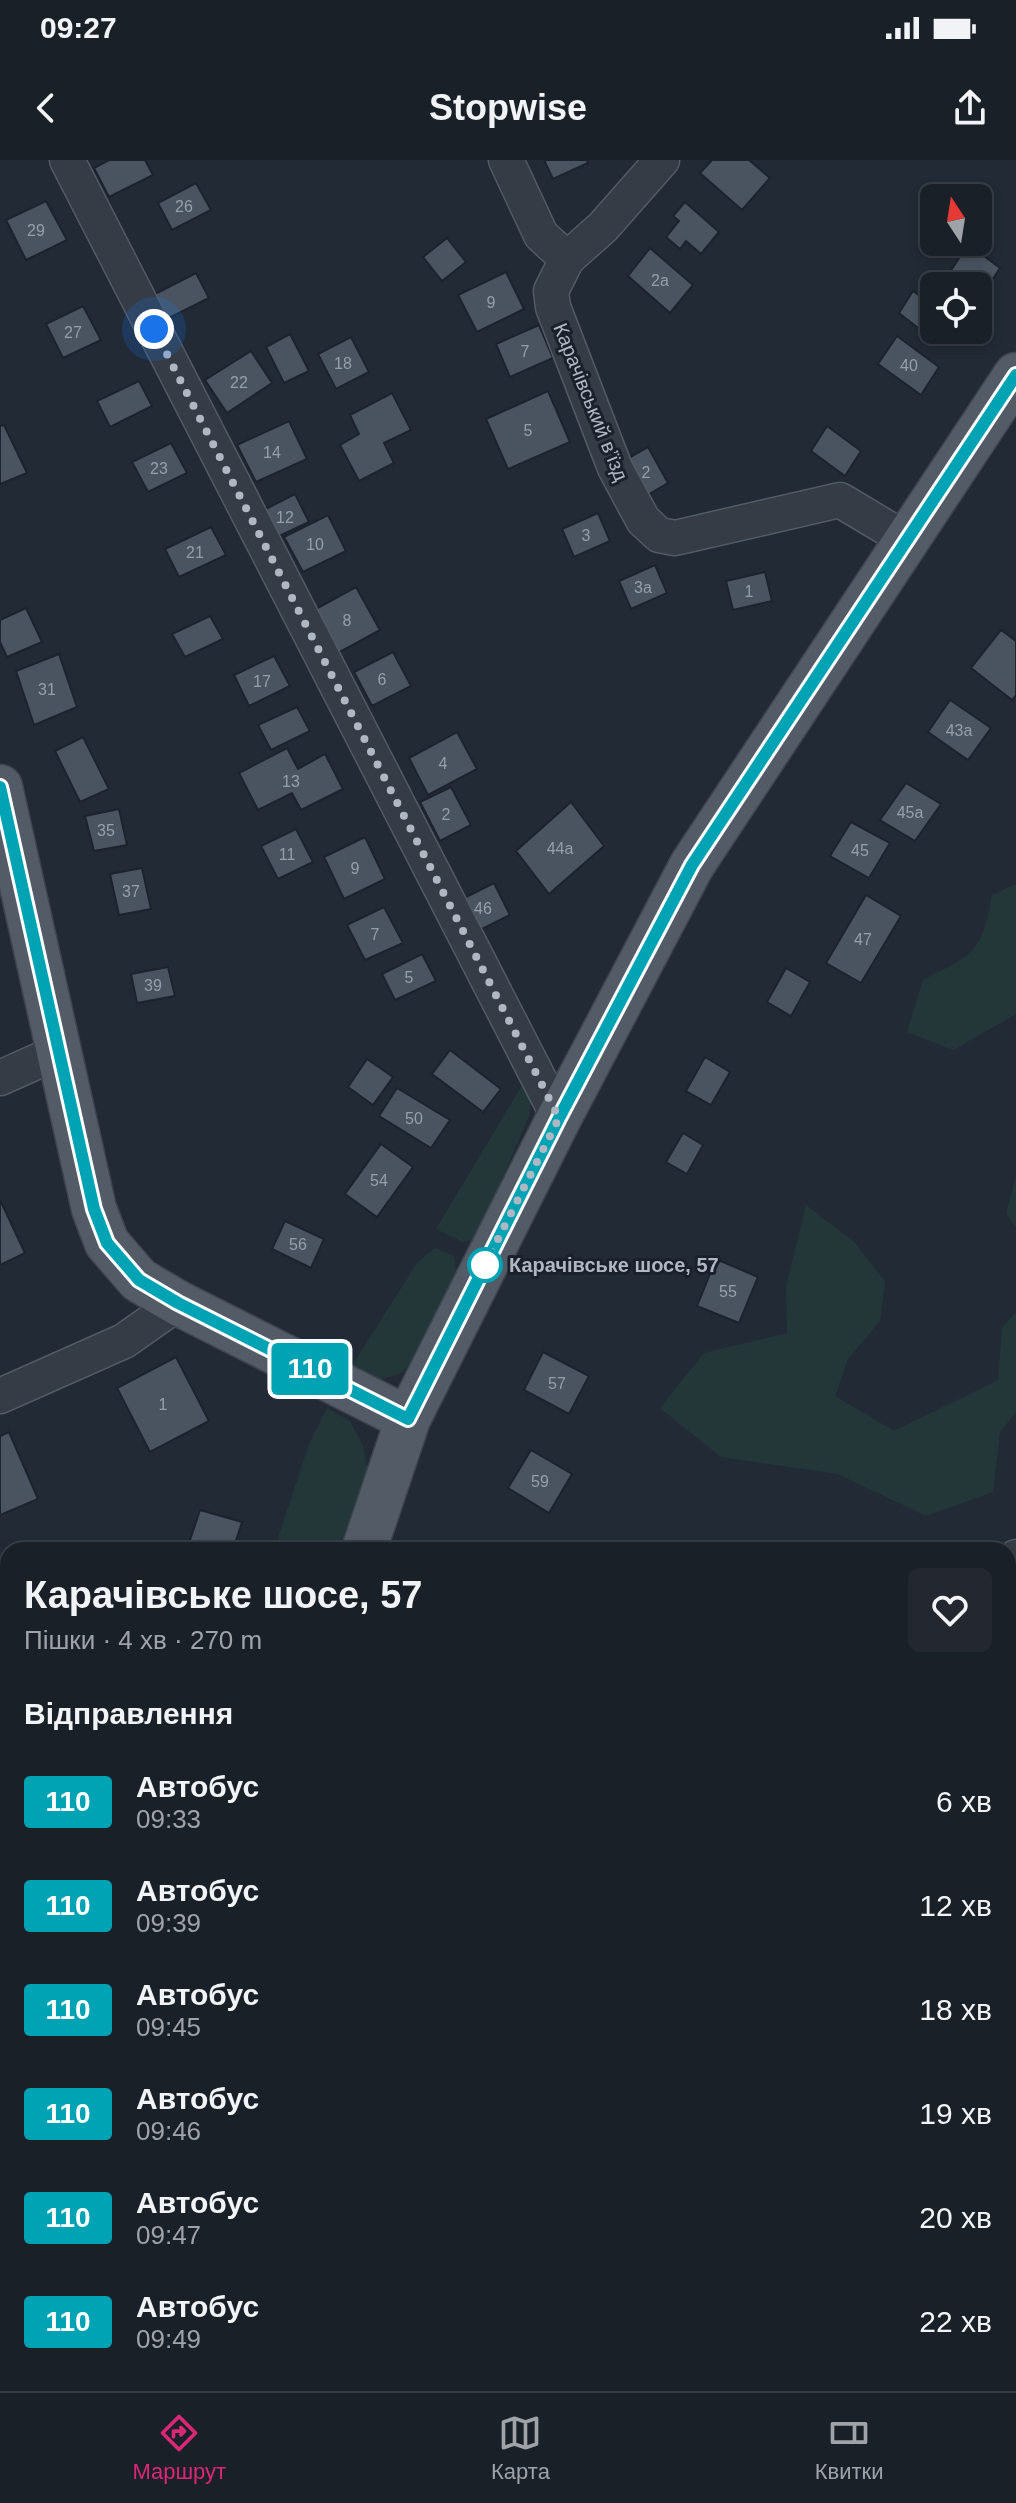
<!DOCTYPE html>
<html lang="uk">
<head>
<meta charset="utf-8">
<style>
	body { margin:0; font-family:Helvetica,sans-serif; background:#232830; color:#f1f3f6; height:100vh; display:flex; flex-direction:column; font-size:30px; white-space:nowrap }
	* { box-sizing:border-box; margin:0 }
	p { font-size:26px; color:#9fa3a8 }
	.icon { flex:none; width:44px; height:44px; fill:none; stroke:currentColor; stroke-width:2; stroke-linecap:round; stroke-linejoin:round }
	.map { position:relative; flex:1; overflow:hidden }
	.panel { position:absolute; left:0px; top:1382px; width:1016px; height:850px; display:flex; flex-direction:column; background:#1a2028; border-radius:24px 24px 0 0; box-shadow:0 4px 12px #0003,0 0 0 2px #383e45 }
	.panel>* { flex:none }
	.badge { padding:0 16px; border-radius:6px; font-size:28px; line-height:52px }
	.needle { width:52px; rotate:348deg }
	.controls { position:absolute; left:920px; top:24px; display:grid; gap:16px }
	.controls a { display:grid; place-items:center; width:72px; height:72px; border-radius:12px; background:#1a2028; box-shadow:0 4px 12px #0003,0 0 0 2px #383e45; font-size:40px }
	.you { position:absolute; width:40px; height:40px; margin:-20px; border:6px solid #fff; border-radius:50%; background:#1a73e8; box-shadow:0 0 0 12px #1a73e833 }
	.map>.badge { position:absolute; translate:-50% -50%; box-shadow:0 0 0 4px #fff }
	h2 { padding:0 24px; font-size:30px; line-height:72px }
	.round { display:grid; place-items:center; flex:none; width:84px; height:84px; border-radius:12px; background:#232830 }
	.overview { display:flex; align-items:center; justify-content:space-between; height:136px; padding:0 24px }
	h1 { font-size:38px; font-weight:800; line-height:60px }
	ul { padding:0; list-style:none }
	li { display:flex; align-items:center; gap:24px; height:104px; padding:0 24px }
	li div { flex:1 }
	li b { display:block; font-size:30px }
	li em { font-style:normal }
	li .badge { min-width:88px; font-weight:700; text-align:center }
	.status { display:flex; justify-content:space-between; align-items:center; height:56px; padding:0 40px; background:#1a2028; direction:ltr }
	.status svg { height:22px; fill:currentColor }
	header { display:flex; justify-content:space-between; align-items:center; height:104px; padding:0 24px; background:#1a2028; font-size:36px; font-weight:800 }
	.dock { display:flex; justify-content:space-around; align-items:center; height:112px; border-top:2px solid #383e45; background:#1a2028; font-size:22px; color:#9fa3a8 }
	.dock a { display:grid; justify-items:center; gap:4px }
	.dock .current { color:#db2777 }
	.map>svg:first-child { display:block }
	.green { fill:#243738 }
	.building { fill:#4a5461; stroke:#1c232d; stroke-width:2 }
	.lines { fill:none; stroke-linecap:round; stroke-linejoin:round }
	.minor-casing { stroke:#525a64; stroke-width:37 }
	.major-casing { stroke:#3e4550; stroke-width:47 }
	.minor { stroke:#353c46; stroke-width:34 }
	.major { stroke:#535b66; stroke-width:44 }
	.line-casing { stroke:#fff; stroke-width:18 }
	.line { stroke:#00a3b4; stroke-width:12 }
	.walk { stroke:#afb7c3; stroke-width:8; stroke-dasharray:0 14.4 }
	.stop-dot { fill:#fff; stroke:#00a3b4; stroke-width:4 }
	.labels { text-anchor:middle; stroke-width:6; stroke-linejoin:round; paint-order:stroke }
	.number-label { font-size:16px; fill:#969eaa }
	.street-label { font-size:20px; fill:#afb7c3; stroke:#1a212b }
	.stop-label { font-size:20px; font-weight:bold; fill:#afb7c3; stroke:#1a212b; text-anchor:start }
</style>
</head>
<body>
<div class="status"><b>09:27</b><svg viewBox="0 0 49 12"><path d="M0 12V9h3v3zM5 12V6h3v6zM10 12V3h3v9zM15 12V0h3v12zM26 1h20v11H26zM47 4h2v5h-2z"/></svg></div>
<header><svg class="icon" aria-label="back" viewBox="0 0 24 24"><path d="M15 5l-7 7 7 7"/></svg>Stopwise<svg class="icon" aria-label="share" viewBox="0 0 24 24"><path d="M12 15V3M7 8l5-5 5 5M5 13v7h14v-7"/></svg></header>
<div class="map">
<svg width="1016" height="2231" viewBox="0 0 1016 2231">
	<rect width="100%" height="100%" fill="#222a36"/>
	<g class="green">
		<path d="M1016,724V854L953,890L907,872L923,820C974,794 982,793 992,735Z"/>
		<polygon points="524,922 532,935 529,956 477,1078 463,1082 436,1069"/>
		<polygon points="1016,1016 1016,1067 1006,1054"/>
		<polygon points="806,1045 854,1082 885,1121 880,1161 848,1199 835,1236 894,1271 998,1220 1002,1168 1016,1152 1016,1252 1000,1272 993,1332 926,1356 838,1314 721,1297 660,1248 704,1193 787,1173 786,1126"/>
		<polygon points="435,1088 454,1096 456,1112 447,1140 419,1196 401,1213 376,1221 348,1212 417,1103"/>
		<polygon points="327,1248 350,1261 363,1286 368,1313 342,1390 274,1390 309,1284"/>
		<polygon points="0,1542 8,1561 8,1606 0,1609"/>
	</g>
	<g class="building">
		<polygon points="109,0 145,0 153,15 109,37 94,8"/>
		<polygon points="544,0 587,0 588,3 553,19"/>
		<polygon points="712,0 749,0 770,18 742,50 700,13"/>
		<polygon points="196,23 211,50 172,70 158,43"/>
		<polygon points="46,41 67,80 26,100 6,60"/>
		<polygon points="685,42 719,72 701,94 686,81 680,89 666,77 679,61 673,56"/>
		<polygon points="447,78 466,102 442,121 423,97"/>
		<polygon points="968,84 1000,108 978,142 978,126 947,126 943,123"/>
		<polygon points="650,88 693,125 670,153 628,116"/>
		<polygon points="506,112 524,149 477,172 458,135"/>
		<polygon points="196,113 209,138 165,160 153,135"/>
		<polygon points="913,131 934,146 934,170 944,170 936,182 899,153"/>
		<polygon points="83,146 101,180 63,198 46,164"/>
		<polygon points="539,165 553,198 510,217 496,184"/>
		<polygon points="290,174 309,211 284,223 266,187"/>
		<polygon points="897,176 939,207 921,235 878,204"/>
		<polygon points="351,177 369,212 336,229 318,194"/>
		<polygon points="251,191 272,223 227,253 205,220"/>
		<polygon points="139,221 152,246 110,267 97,241"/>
		<polygon points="548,231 570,282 508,309 486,259"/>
		<polygon points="392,233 411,270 384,283 394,303 359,321 340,285 359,274 350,255"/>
		<polygon points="289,261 307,299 256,322 237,285"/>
		<polygon points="4,265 27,313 0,324 0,266"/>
		<polygon points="827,266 861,291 845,316 811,291"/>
		<polygon points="171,283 187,313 148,332 132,302"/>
		<polygon points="648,287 668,323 644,337 624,301"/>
		<polygon points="295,334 309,362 275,378 260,352"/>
		<polygon points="598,353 610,381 574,397 562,369"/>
		<polygon points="328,355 346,391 303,412 284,377"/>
		<polygon points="211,367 226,395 179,417 165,389"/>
		<polygon points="655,405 667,433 631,449 619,421"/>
		<polygon points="765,412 772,441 733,450 726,421"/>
		<polygon points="356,427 380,470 338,493 314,450"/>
		<polygon points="26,448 42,482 7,497 0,482 0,460"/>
		<polygon points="210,456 223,479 185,497 172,474"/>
		<polygon points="1001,470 1016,481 1016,535 1012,540 971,508"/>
		<polygon points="393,492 411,526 372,546 354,512"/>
		<polygon points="59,494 77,547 34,565 16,511"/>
		<polygon points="274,496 290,526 249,546 234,515"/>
		<polygon points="950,540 991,568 968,600 928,572"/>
		<polygon points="297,547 310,571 271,590 258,565"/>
		<polygon points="457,572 477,609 428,635 409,598"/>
		<polygon points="83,577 109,629 80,642 55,591"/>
		<polygon points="287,588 298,609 325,594 343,629 301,650 292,633 258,650 239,613"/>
		<polygon points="906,623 941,644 915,681 880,660"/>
		<polygon points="451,627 471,665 440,681 420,642"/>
		<polygon points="571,642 604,686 549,734 516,691"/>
		<polygon points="119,649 127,685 94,691 85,656"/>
		<polygon points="851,662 890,683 869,718 830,696"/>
		<polygon points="296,669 313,702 278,719 261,686"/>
		<polygon points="365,677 385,719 344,739 324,697"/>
		<polygon points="142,708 151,749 119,755 110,714"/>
		<polygon points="494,723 510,755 472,774 456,742"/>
		<polygon points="866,735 901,756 861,823 826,803"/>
		<polygon points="384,747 403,783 365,800 347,765"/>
		<polygon points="422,794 436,821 395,840 382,814"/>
		<polygon points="168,807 175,836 137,843 131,814"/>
		<polygon points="786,808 810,822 791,856 767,842"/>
		<polygon points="450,890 501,929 483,952 432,914"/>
		<polygon points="705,897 730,912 711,945 686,931"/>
		<polygon points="367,899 393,917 373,945 348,927"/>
		<polygon points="397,928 450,960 431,988 379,956"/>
		<polygon points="683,973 703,985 687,1014 666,1002"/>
		<polygon points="381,984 413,1007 377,1057 345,1034"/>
		<polygon points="1,1042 25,1093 0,1105 0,1043"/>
		<polygon points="285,1061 324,1079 311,1108 272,1089"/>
		<polygon points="716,1099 758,1117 739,1163 697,1146"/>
		<polygon points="543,1192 589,1216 569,1254 524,1230"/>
		<polygon points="176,1197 209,1261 150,1292 117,1228"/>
		<polygon points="9,1272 38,1339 0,1355 0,1276"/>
		<polygon points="531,1290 572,1314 549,1353 508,1328"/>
		<polygon points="200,1350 242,1362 233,1390 187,1389"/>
		<polygon points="1008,1556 1016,1561 1008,1578"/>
		<polygon points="1008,1786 1016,1790 1016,1826 1008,1823"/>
		<polygon points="0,2022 7,2040 0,2043"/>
		<polygon points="401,2224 430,2224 427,2231 399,2231"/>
		<polygon points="579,2224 661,2224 659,2231 577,2231"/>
		<polygon points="797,2224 851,2224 850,2231 796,2231"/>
	</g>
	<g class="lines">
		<defs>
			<g id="minor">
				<polyline points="67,0 559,958"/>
				<polyline points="506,0 541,75 567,99 551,131 553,147 615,308 643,360 659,375 675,378 840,340 907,380"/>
				<polyline points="567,99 603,67 662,0"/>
				<polyline points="0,918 58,892"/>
				<polyline points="0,1236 124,1181 178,1143"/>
				<polyline points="1008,1411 1016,1397"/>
				<polyline points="1008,1516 1016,1521"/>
				<polyline points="0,1644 8,1640"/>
				<polyline points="1008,1898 1016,1902"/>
				<polyline points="554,2231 556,2224"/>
				<polyline points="880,2231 881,2224"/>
			</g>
			<g id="major">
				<polyline points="0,627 94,1049 107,1083 139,1120 178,1143 408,1259"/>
				<polyline points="364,1390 408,1259 559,958 692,705 1016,215"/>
				<polyline points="144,2231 146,2224"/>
			</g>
		</defs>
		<use href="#minor" class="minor-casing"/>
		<use href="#major" class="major-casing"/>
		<use href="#minor" class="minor"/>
		<use href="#major" class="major"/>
	</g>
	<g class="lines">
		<defs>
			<polyline id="line" points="0,627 94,1049 107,1083 139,1120 178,1143 408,1259 559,958 692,705 1016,215"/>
		</defs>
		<use href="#line" class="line-casing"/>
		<use href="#line" class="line"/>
		<polyline class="walk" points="154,169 559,958 485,1105"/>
	</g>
	<circle class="stop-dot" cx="485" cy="1105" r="16"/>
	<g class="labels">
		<g class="number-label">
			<text x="184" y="52">26</text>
			<text x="36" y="76">29</text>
			<text x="660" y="126">2а</text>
			<text x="491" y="148">9</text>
			<text x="73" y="178">27</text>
			<text x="525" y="197">7</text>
			<text x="343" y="209">18</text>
			<text x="909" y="211">40</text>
			<text x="239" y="228">22</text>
			<text x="528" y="276">5</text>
			<text x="272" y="298">14</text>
			<text x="159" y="314">23</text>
			<text x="646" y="318">2</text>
			<text x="285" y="363">12</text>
			<text x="586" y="381">3</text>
			<text x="315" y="390">10</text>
			<text x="195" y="398">21</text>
			<text x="643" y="433">3а</text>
			<text x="749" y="437">1</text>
			<text x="347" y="466">8</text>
			<text x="382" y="525">6</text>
			<text x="262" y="527">17</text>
			<text x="47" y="535">31</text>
			<text x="959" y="576">43а</text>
			<text x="443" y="609">4</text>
			<text x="291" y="627">13</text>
			<text x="910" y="658">45а</text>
			<text x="446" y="660">2</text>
			<text x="106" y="676">35</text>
			<text x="560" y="694">44а</text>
			<text x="860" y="696">45</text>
			<text x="287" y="700">11</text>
			<text x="355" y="714">9</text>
			<text x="131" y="737">37</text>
			<text x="483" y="754">46</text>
			<text x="375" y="780">7</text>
			<text x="863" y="785">47</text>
			<text x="409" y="823">5</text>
			<text x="153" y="831">39</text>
			<text x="414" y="964">50</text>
			<text x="379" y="1026">54</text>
			<text x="298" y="1090">56</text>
			<text x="728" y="1137">55</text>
			<text x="557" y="1229">57</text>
			<text x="163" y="1250">1</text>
			<text x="540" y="1327">59</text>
		</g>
		<g class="street-label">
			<text transform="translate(591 242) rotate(68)" y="7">Карачівський в’їзд</text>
		</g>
		<g class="stop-label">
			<text x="509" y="1112">Карачівське шосе, 57</text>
		</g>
	</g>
</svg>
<div class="controls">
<a><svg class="needle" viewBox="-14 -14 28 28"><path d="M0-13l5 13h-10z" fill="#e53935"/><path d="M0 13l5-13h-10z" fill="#9fa3a8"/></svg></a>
<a><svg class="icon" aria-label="locate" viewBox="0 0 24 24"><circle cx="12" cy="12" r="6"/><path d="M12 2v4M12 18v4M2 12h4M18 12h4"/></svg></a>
</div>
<div class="you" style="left:154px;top:169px"></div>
<b class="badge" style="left:310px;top:1209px;background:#00a3b4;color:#fff">110</b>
<section class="panel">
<div class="overview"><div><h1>Карачівське шосе, 57</h1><p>Пішки · 4 хв · 270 m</p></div><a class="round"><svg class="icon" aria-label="heart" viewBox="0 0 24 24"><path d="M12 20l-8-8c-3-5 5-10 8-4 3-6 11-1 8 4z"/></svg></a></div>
<h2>Відправлення</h2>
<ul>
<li><span class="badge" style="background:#00a3b4;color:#fff">110</span><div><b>Автобус</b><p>09:33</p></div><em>6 хв</em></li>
<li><span class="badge" style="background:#00a3b4;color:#fff">110</span><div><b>Автобус</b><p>09:39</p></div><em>12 хв</em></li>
<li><span class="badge" style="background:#00a3b4;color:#fff">110</span><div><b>Автобус</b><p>09:45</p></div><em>18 хв</em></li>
<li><span class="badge" style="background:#00a3b4;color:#fff">110</span><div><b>Автобус</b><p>09:46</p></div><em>19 хв</em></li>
<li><span class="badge" style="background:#00a3b4;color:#fff">110</span><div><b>Автобус</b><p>09:47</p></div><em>20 хв</em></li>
<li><span class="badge" style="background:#00a3b4;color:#fff">110</span><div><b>Автобус</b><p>09:49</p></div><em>22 хв</em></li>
</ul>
</section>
</div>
<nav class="dock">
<a class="current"><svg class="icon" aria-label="directions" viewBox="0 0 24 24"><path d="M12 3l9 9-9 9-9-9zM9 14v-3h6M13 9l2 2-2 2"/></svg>Маршрут</a>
<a><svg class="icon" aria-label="map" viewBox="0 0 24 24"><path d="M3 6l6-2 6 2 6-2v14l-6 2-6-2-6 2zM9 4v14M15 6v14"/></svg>Карта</a>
<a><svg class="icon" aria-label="tickets" viewBox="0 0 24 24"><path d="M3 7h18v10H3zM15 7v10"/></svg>Квитки</a>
</nav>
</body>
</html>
